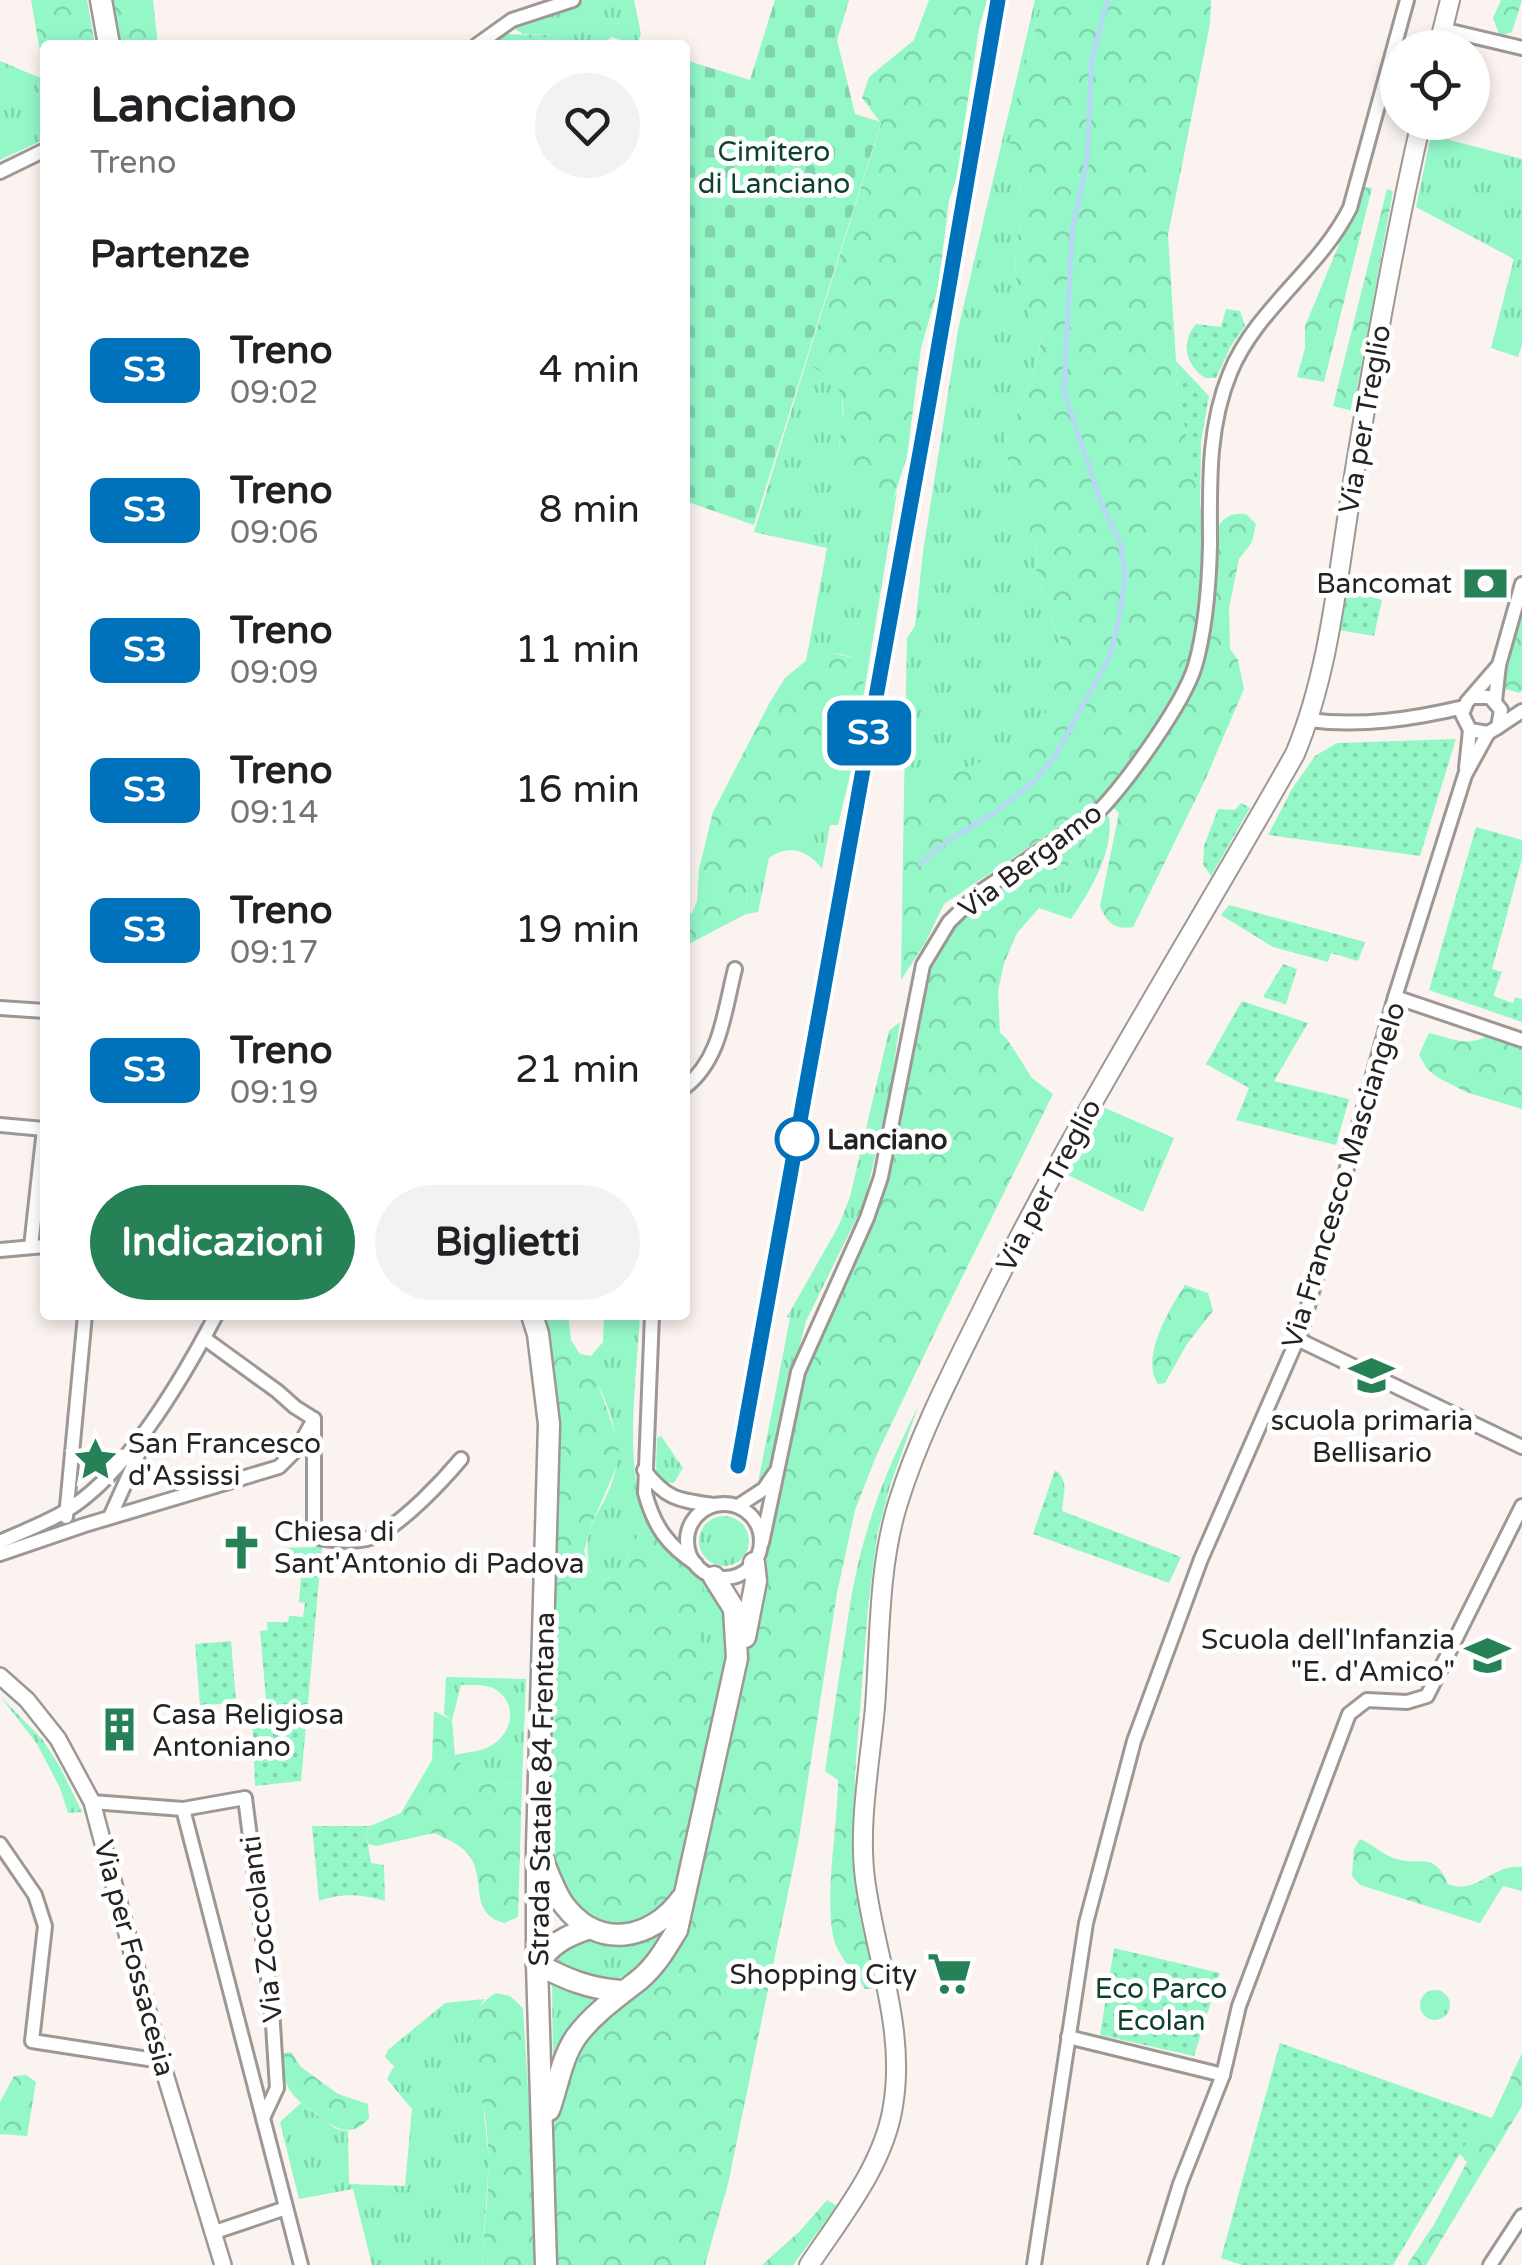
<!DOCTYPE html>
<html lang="it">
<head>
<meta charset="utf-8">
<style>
	body { margin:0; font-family:"Varela Round",sans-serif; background:#f2f2f2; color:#202124; height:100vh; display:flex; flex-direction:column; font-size:38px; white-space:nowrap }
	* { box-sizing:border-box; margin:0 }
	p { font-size:32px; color:#757577 }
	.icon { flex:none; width:55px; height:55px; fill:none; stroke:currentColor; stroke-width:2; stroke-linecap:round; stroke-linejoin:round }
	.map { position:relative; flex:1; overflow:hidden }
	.side { position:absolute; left:40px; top:40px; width:650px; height:1280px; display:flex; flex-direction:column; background:#fff; border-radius:10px; box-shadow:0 5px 15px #0003 }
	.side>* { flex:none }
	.badge { padding:0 20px; border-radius:15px; font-size:35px; line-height:65px }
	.tools { position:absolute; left:1380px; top:30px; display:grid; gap:20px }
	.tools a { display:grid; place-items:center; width:110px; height:110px; border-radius:50%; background:#fff; box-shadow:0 5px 15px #0003; font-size:50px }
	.map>.badge { position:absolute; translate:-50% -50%; box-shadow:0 0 0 5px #fff }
	h2 { padding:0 50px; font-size:38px; line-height:90px }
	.round { display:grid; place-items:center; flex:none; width:105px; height:105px; border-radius:52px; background:#f2f2f2 }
	.summary { display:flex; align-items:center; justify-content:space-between; height:170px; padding:0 50px }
	h1 { font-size:48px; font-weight:800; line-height:75px }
	.primary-button { display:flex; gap:20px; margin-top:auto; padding:20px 50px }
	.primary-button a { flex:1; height:115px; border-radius:60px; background:#268156; color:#fff; font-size:40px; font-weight:800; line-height:115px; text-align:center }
	.primary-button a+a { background:#f2f2f2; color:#202124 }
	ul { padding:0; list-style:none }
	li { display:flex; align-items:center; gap:30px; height:140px; padding:0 50px }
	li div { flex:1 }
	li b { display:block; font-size:38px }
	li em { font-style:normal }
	li .badge { min-width:110px; font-weight:700; text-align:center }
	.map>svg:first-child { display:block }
	.grass { fill:url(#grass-tufts) }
	.forest { fill:url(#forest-crowns) }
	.cemetery { fill:url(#cemetery-stones) }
	.park { fill:url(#park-dots) }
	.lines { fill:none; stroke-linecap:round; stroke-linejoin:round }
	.stream { stroke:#b6d8f2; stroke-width:5 }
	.minor-casing { stroke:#9e9895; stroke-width:18 }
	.tertiary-casing { stroke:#9e9895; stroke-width:20 }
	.secondary-casing { stroke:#9e9895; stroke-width:22 }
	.primary-casing { stroke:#9e9895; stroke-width:25 }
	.minor { stroke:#fff; stroke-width:12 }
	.tertiary { stroke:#fff; stroke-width:15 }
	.secondary { stroke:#fff; stroke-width:18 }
	.primary { stroke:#fff; stroke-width:20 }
	.rail { stroke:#7b7775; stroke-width:5; stroke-dasharray:12 12; stroke-linecap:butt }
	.line-casing { stroke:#fff; stroke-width:22 }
	.line { stroke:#0072bc; stroke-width:15 }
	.stop-dot { fill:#fff; stroke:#0072bc; stroke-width:5 }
	.labels { text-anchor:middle; stroke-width:10; stroke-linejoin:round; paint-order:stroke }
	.park-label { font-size:28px; fill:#0f422e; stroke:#fff }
	.street-label { font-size:28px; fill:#262423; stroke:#fff }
	.poi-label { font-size:28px; fill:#262423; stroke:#fff; text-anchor:end }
	.stop-label { font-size:28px; font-weight:bold; fill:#262423; stroke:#fff; text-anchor:start }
</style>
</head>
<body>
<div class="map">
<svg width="1522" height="2265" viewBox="0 0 1522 2265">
	<defs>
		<pattern id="grass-tufts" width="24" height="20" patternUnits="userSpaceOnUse" patternTransform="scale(2.5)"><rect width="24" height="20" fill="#93f7c8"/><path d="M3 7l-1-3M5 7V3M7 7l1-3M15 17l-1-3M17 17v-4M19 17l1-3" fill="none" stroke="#7fd4ac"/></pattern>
		<pattern id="forest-crowns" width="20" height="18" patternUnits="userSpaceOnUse" patternTransform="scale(2.5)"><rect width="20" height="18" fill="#93f7c8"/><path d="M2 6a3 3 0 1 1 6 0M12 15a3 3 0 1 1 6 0" fill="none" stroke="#7fd4ac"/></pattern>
		<pattern id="cemetery-stones" width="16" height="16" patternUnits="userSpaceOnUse" patternTransform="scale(2.5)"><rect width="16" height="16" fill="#93f7c8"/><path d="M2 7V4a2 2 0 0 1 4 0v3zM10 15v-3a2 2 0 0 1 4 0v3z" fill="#7fd4ac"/></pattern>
		<pattern id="park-dots" width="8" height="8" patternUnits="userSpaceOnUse" patternTransform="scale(2.5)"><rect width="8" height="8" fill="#93f7c8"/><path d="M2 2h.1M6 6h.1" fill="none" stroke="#7fd4ac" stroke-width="1.8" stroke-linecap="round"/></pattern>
	</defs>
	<rect width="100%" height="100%" fill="#faf3f0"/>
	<g class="grass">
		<polygon points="585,0 634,0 641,34 637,45 611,37 603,45 562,45 554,35 524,34 507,25 526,15"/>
		<polygon points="1035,0 1043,0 1027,60 1009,158 1025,200 1015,252 1017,294 1043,333 1032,379 1005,443 1010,474 1037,551 1036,569 1046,606 1063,646 1059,680 1043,714 998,756 904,791 907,638 915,626 923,552 958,330"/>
		<polygon points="0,61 45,80 45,139 0,160"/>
		<polygon points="1431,135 1522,159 1522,345 1518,357 1491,348 1514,259 1416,207"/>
		<path d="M806,363L828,375L842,392L843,428L839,444L848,477L893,500L897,492L852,766L838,825H830L822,869C808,850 789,844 769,858L758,912L746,914L747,876L762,849L827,797L868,662C848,656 823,646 806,661L827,548L754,532Z"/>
		<path d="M1104,814L1109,817C1114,852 1090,891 1071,919L1039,908Z"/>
		<polygon points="900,1022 889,1098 864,1203 806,1321 768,1472 758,1483 790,1318 787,1317 838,1227 850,1197 889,1031"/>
		<polygon points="1105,1108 1174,1138 1143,1212 1064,1173"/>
		<path d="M604,1315H640C637,1375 623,1465 646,1520L621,1570L607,1580L593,1577C575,1524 605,1516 616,1469C624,1437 600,1379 579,1354L591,1356L603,1342Z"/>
		<path d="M918,1407L890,1486L877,1536L868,1608L849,1611C861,1535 883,1475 918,1407Z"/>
		<polygon points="661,1436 683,1468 674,1483 664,1482 656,1473 657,1438"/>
		<circle cx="724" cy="1541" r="25"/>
		<path d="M705,1580L724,1597L728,1650L720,1682C693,1649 693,1620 705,1580Z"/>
		<path d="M446,1677L526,1679L522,1784C505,1780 491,1786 474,1784L455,1755C466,1752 482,1752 492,1745C514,1732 518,1701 493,1688C484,1684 471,1685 461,1685L452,1720L444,1714Z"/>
		<polygon points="0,1696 42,1739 59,1765 82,1812 68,1813 60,1788 37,1744"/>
		<path d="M674,1918C666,1931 659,1948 649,1959C618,1993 578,1980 549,1953L567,1940Z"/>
		<polygon points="552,1979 605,1996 573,2023 553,2065"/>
		<circle cx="1435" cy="2005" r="15"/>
		<polygon points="484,1999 472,2020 472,2054 481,2087 489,2160 482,2265 372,2265 353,2189 299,2199 280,2122 301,2103 336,2129 348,2131 349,2184 405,2186 412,2109 387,2079 394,2066 385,2057 388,2050 445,2003"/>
	</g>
	<g class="forest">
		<polygon points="31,0 87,0 95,45 45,45 45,80"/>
		<polygon points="109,0 153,0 158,45 116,45"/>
		<path d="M929,0H987L979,28L961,144L960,169L949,200L938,289L921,348L907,456L893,500L878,508L870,490L848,477L838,460C841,410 859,391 806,363L881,123L862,98L869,77L914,40Z"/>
		<path d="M1043,0H1211L1210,24L1168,235L1178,393L1205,529L1213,534C1222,519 1228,512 1246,514L1256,524L1252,542L1239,559L1229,608L1230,649L1238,660L1244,689L1205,780L1133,927C1114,930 1107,923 1100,906L1119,813L1110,804L1065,823L944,904L925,943L901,980L904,791L998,756L1043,714L1059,679L1063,645L1046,606L1036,569L1037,551L1010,474L1005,443L1032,379L1043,334L1017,294L1015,252L1025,200L1009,158L1012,118Z"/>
		<polygon points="1501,0 1522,0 1512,32 1500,36 1493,18"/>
		<polygon points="499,34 554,35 562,45 480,45"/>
		<polygon points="1363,187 1372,188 1324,382 1297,377 1305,348 1305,326"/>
		<polygon points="1387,189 1393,191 1353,411 1333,406"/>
		<polygon points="1522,609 1522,691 1519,693 1506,689 1504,681"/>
		<polygon points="831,653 868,661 845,766 827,797 762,849 747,876 746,914 685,946 685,915 692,913 697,901 699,869 713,812 770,702 785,678 814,654"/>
		<polygon points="1104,814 1039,908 1017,933 1004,963 998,991 1000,1033 1007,1039 1032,1078 1053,1094 940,1322 877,1454 855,1510 837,1593 798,1844 728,2184 705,2265 556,2265 552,2145 558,2095 580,2037 674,1942 761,1564 773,1527 804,1373 867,1239 895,1132 930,958 950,927 974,901"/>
		<path d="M1429,1033C1452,1038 1466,1048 1489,1035L1522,1047V1109L1466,1092L1437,1077L1427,1069L1419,1055Z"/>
		<path d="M1185,1285L1208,1293L1213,1311L1187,1344L1165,1383L1158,1384C1140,1357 1170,1308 1185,1285Z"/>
		<path d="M544,1315H568L571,1340L597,1381L619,1444L617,1466L592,1523L584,1551L593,1577L607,1580L621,1570L646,1520L677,1558L706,1578C694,1618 692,1648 720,1682C712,1724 690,1880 667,1905C648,1925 620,1926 596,1920C554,1909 550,1843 547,1808L553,1368Z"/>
		<path d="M868,1608L855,1773L854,1863L875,1989H865C856,1973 841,1960 835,1943C823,1905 838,1824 838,1780L825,1771L849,1611Z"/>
		<path d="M434,1711L452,1720L455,1755L474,1784C491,1786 505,1780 522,1784L518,1917L504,1923C471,1914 484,1886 473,1862C466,1846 448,1840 434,1833L376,1846L368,1844L366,1833L370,1826L401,1813L432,1760Z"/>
		<path d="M1360,1839C1373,1844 1383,1855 1396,1859C1424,1867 1433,1850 1448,1884C1476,1896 1493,1863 1522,1867V1891L1503,1886L1480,1923L1360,1885L1352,1876L1354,1849Z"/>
		<path d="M496,1993L510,1996L523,2008L534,2187V2265H482C485,2218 492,2170 486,2123C483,2094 467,2058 470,2030C472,2014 482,2001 496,1993Z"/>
		<path d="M291,2052L301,2067L338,2094L368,2104L369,2118C351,2140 334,2128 315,2113C305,2106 292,2097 287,2085C282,2075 284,2064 284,2053Z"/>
		<polygon points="1522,2053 1522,2106 1426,2265 1407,2265 1435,2223 1467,2162 1433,2124 1447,2102 1492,2118"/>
		<polygon points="26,2075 36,2082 27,2136 0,2134 0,2102 14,2076"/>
		<polygon points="827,2200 837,2206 793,2265 762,2265 800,2231"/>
	</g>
	<polygon class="cemetery" points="775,0 849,0 837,40 855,114 881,122 754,525 685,501 685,60 750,80"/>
	<g class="park">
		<path d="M1226,309L1240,311L1245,326L1231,346L1216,378H1205C1186,365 1180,343 1196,324L1221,327Z"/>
		<polygon points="1176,361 1209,396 1201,441 1200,506 1178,393"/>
		<polygon points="1347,590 1382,600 1374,636 1339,630"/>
		<polygon points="1456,739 1420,856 1268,835 1292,789 1315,756 1337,743"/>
		<polygon points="1241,803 1250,808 1211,876 1203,864 1204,846 1218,809 1235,810"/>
		<polygon points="1476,827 1522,840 1522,859 1492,969 1502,972 1493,996 1513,1003 1515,997 1522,999 1522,1022 1429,990"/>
		<polygon points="1229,905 1365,942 1358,961 1331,953 1328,962 1273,947 1221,915"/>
		<polygon points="1283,964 1297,969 1286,1004 1263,997"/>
		<polygon points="1242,1001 1308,1023 1274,1081 1349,1099 1336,1145 1236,1120 1249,1088 1206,1064"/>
		<path d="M1055,1470C1070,1481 1063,1495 1062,1511L1181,1557L1169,1583L1033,1534Z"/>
		<polygon points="322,1547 301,1781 255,1786 252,1709 270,1707 269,1699 266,1699 260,1631 268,1630 267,1622 288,1622 289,1616 303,1617 305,1603 299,1602 302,1563 288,1561 281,1548"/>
		<polygon points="231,1641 236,1700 225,1700 224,1704 200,1705 195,1644"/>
		<path d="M312,1826H370L366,1833L371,1863L384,1865L385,1901C361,1894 343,1893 319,1901Z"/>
		<polygon points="1114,1948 1220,1973 1194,2056 1100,2035"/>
		<polygon points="1280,2043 1483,2115 1393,2265 1242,2265 1221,2258"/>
	</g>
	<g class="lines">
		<polyline class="stream" points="920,864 950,839 996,812 1032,783 1055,756 1109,658 1118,624 1125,580 1121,545 1102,505 1064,392 1072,232 1087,161 1092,57 1108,0"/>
		<defs>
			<g id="minor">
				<polyline points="1442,29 1522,48"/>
				<polyline points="477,45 512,20 573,0"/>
				<polyline points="0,172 45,150"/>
				<polyline points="1473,697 1490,697 1501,710 1498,727 1488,733 1470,730 1462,714 1467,702 1499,665"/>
				<polyline points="1495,701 1499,665 1522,584"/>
				<path d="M1309,720C1361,727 1413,719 1464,707"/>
				<polyline points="1498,727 1522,711"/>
				<polyline points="1466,768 1470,730"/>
				<polyline points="1395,997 1522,1040"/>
				<polyline points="0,1008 45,1011"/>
				<path d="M685,1087C721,1059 724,1012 735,969"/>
				<polyline points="0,1125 44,1129 31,1247"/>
				<polyline points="0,1250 45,1246"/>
				<path d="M652,1315L645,1493C654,1526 667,1545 696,1564"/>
				<polyline points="204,1338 277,1391 295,1407 314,1419"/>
				<polyline points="1297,1339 1522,1447"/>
				<path d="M314,1421V1529L319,1538C337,1541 363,1544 380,1534C408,1517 440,1484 461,1459"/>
				<path d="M644,1470C667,1500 678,1500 714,1505"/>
				<circle cx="724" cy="1541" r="37"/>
				<polyline points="738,1506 764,1489 775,1473"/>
				<polyline points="66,1517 85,1315"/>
				<polyline points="110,1517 146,1437"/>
				<path d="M0,1542C21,1532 44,1524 64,1512C126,1476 183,1378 216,1315"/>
				<path d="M762,1543L798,1372L867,1218L881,1177L923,965L949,922L980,892L1099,811C1127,782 1184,703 1195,666C1206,628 1209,585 1210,546C1210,487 1207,429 1230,373C1256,309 1319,270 1350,208L1407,0"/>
				<polyline points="0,1554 85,1525 279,1467 298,1448 314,1419"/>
				<polyline points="92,1802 183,1809 301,2265"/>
				<polyline points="183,1809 245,1798 272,2009 277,2088 263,2118"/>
				<polyline points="0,1844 35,1895 45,1926 32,2041 161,2061"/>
				<polyline points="1068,2037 1223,2075"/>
				<polyline points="215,2232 286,2208"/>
				<polyline points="1034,2265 1086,1923 1134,1741 1201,1559 1301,1331 1395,997 1465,775 1488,733"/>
				<polyline points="1155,2265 1180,2184 1223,2075 1239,2006 1349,1714 1367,1700 1407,1702 1427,1696 1522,1506"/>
				<polyline points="1490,2265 1522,2216"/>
			</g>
			<polyline id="tertiary" points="0,1676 27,1700 58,1739 92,1802 161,2061 223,2265"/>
			<g id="secondary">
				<polyline points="1438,48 1450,0"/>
				<path d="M809,2265C841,2217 884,2165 893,2106C906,2028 875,1956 865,1879C858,1823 870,1763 875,1707C880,1640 878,1567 898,1503C919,1435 953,1370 984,1307C1077,1117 1191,938 1295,754C1330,670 1337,578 1352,488C1372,365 1393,244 1421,122"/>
			</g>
			<g id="primary">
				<polyline points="101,0 109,45"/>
				<polyline points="532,1315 538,1334 549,1424 537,1847 537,1964 546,2265"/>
				<polyline points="745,1637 756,1581 754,1563"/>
				<path d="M541,1856C548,1872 554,1891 564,1905C598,1950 651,1941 682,1898"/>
				<path d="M537,1964C566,1979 589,1989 622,1991"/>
				<path d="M537,1964C552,1944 565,1936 590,1928"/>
				<path d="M549,2110C558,2086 561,2059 576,2037C593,2014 617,1997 639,1980C656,1966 666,1948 677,1930L737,1658L734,1609L714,1577"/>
			</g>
		</defs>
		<use href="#minor" class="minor-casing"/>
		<use href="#tertiary" class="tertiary-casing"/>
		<use href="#secondary" class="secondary-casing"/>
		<use href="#primary" class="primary-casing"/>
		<use href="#minor" class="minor"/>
		<use href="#tertiary" class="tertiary"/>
		<use href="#secondary" class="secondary"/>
		<use href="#primary" class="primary"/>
		<polyline class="rail" points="766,1315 998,0"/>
	</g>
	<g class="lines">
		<defs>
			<polyline id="line" points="738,1466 929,402 998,0"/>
		</defs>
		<use href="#line" class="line-casing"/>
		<use href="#line" class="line"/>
	</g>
	<defs>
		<symbol id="bank-bare" viewBox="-9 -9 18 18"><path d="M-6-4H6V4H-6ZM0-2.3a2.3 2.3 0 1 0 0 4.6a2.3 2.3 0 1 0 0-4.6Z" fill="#268156" stroke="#fff" stroke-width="2.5" paint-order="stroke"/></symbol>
		<symbol id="school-bare" viewBox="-9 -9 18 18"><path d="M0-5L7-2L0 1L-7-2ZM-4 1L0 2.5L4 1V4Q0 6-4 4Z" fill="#268156" stroke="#fff" stroke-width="2.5" paint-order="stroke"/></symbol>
		<symbol id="sight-bare" viewBox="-9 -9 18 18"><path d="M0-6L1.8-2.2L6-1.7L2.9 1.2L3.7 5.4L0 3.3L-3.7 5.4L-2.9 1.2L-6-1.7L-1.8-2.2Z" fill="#268156" stroke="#fff" stroke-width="2.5" paint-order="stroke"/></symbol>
		<symbol id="church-bare" viewBox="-9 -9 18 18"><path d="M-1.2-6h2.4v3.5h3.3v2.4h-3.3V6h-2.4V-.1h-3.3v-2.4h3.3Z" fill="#268156" stroke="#fff" stroke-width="2.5" paint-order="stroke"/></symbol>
		<symbol id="building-bare" viewBox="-9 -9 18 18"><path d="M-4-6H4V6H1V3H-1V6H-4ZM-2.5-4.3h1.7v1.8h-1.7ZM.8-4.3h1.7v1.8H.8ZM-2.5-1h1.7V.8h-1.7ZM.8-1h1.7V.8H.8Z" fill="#268156" stroke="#fff" stroke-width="2.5" paint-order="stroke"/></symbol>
		<symbol id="supermarket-bare" viewBox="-9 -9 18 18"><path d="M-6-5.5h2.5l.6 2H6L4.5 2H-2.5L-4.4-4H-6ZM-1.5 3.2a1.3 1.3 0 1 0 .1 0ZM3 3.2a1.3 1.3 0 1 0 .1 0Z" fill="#268156" stroke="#fff" stroke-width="2.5" paint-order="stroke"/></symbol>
	</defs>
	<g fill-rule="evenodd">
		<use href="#bank-bare" x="1454" y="552" width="63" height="63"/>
		<use href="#school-bare" x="1340" y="1344" width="63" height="63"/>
		<use href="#sight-bare" x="64" y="1428" width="63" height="63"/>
		<use href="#church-bare" x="210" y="1516" width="63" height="63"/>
		<use href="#school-bare" x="1456" y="1624" width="63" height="63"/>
		<use href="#building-bare" x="88" y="1698" width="63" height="63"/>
		<use href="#supermarket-bare" x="918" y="1942" width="63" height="63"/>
	</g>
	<circle class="stop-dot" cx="797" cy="1139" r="20"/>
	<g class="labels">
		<g class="park-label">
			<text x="774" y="161">Cimitero<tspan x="774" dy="32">di Lanciano</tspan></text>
			<text x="1161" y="1998">Eco Parco<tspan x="1161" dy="32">Ecolan</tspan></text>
		</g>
		<g class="street-label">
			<text transform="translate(1364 419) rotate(-80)" y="10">Via per Treglio</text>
			<text transform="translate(1030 860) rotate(-37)" y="10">Via Bergamo</text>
			<text transform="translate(1343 1175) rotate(-73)" y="10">Via Francesco Masciangelo</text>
			<text transform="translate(1048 1185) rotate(-62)" y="10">Via per Treglio</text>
			<text transform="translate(541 1789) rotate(-89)" y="10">Strada Statale 84 Frentana</text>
			<text transform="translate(261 1929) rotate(-97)" y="10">Via Zoccolanti</text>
			<text transform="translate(135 1958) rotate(75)" y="10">Via per Fossacesia</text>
		</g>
		<g class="poi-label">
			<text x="1452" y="593">Bancomat</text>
			<text x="1372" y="1430" text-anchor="middle">scuola primaria<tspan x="1372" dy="32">Bellisario</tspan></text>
			<text x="128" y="1453" text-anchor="start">San Francesco<tspan x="128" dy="32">d'Assissi</tspan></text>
			<text x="274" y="1541" text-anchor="start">Chiesa di<tspan x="274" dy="32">Sant'Antonio di Padova</tspan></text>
			<text x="1455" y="1649">Scuola dell'Infanzia<tspan x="1455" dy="32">"E. d'Amico"</tspan></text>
			<text x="152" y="1724" text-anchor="start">Casa Religiosa<tspan x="152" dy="32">Antoniano</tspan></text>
			<text x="917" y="1984">Shopping City</text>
		</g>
		<g class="stop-label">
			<text x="827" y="1149">Lanciano</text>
		</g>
	</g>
</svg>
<div class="tools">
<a><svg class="icon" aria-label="locate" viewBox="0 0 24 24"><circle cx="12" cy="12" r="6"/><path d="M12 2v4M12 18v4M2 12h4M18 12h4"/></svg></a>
</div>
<b class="badge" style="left:869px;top:733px;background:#0072bc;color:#fff">S3</b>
<section class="side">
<div class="summary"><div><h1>Lanciano</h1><p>Treno</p></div><a class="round"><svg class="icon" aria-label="heart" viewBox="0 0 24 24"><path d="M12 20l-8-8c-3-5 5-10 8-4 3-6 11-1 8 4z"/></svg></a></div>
<h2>Partenze</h2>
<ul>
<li><span class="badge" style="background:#0072bc;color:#fff">S3</span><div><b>Treno</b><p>09:02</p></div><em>4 min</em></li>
<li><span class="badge" style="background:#0072bc;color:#fff">S3</span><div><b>Treno</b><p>09:06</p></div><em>8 min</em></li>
<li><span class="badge" style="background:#0072bc;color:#fff">S3</span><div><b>Treno</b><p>09:09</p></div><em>11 min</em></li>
<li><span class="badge" style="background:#0072bc;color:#fff">S3</span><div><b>Treno</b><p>09:14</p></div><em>16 min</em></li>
<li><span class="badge" style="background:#0072bc;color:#fff">S3</span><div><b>Treno</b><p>09:17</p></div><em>19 min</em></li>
<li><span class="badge" style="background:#0072bc;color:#fff">S3</span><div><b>Treno</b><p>09:19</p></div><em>21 min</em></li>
</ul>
<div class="primary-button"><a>Indicazioni</a><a>Biglietti</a></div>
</section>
</div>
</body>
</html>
